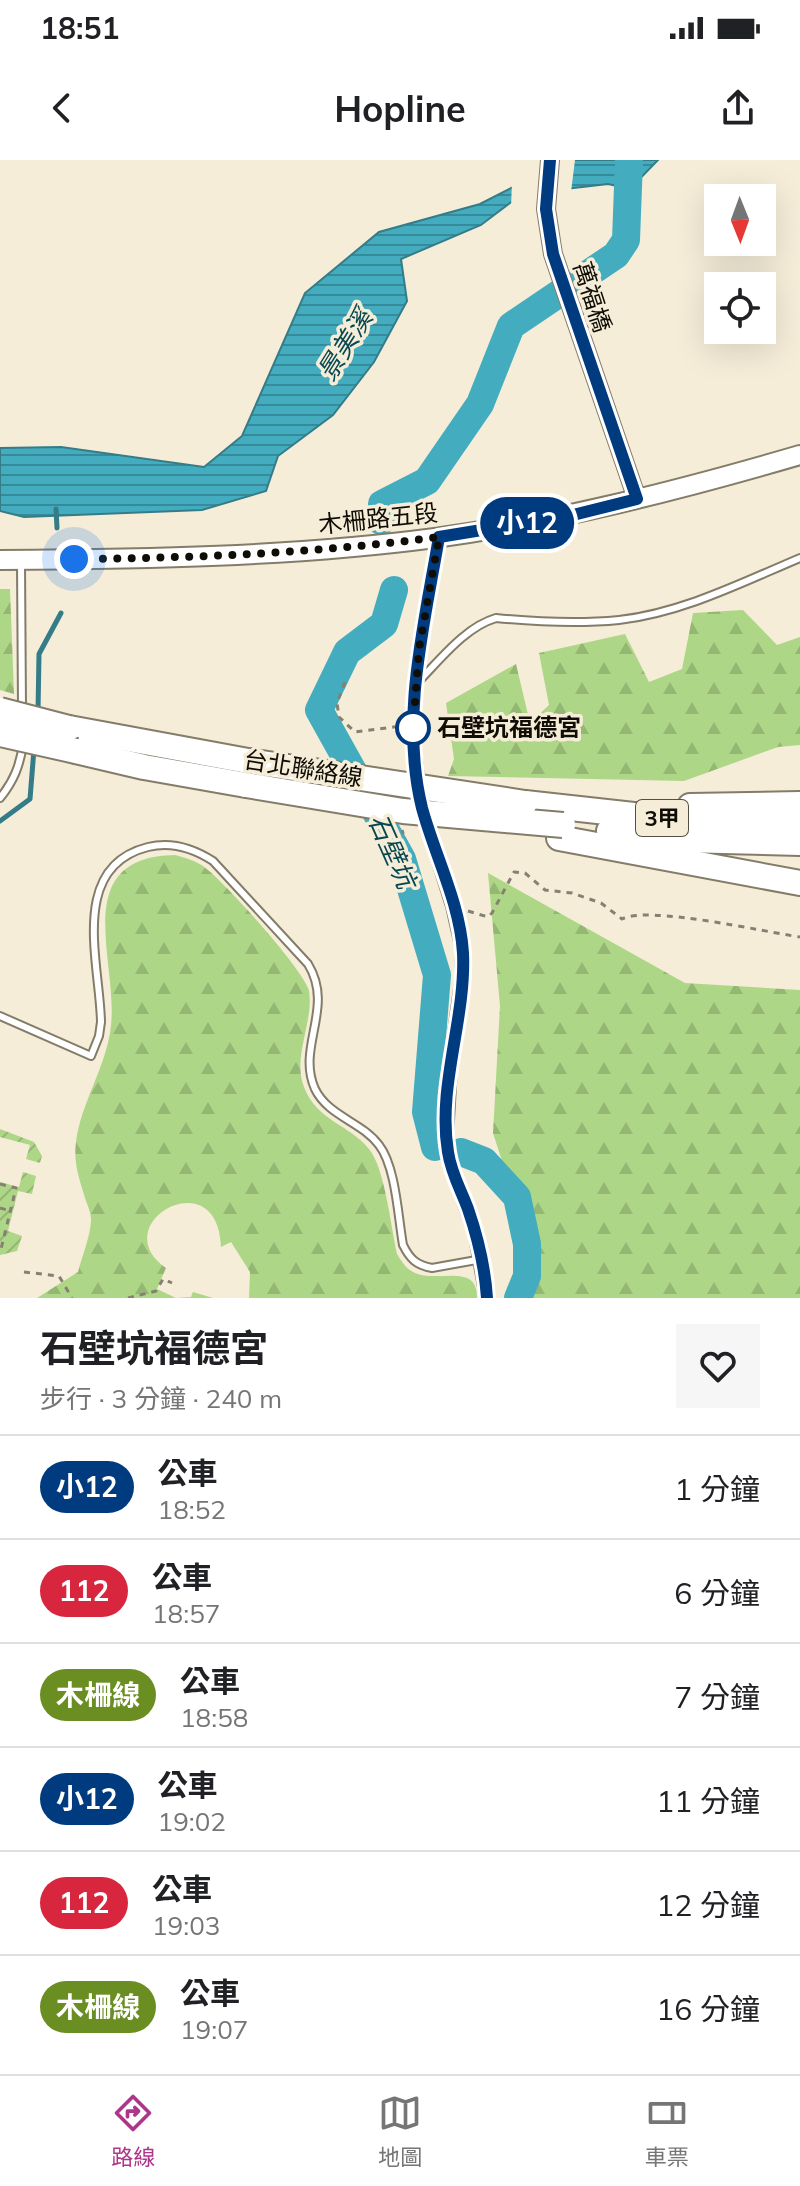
<!DOCTYPE html>
<html lang="zh-TW">
<head>
<meta charset="utf-8">
<style>
	body { margin:0; font-family:Mulish,"Noto Sans TC",sans-serif; background:#f6f6f6; color:#202124; height:100vh; display:flex; flex-direction:column; font-size:30px; white-space:nowrap }
	* { box-sizing:border-box; margin:0 }
	p { font-size:26px; color:#757577 }
	.icon { flex:none; width:44px; height:44px; fill:none; stroke:currentColor; stroke-width:2; stroke-linecap:round; stroke-linejoin:round }
	.map { position:relative; height:1138px; overflow:hidden }
	.details { display:flex; flex-direction:column; background:#fff; flex:1 }
	.details>* { flex:none }
	.badge { padding:0 16px; border-radius:26px; font-size:28px; line-height:52px }
	.needle { width:52px; rotate:179deg }
	.fabs { position:absolute; left:704px; top:24px; display:grid; gap:16px }
	.fabs a { display:grid; place-items:center; width:72px; height:72px; border-radius:0px; background:#fff; box-shadow:0 8px 32px #0002; font-size:40px }
	.you { position:absolute; width:40px; height:40px; margin:-20px; border:6px solid #fff; border-radius:50%; background:#1a73e8; box-shadow:0 0 0 12px #1a73e833 }
	.map>.badge { position:absolute; translate:-50% -50%; box-shadow:0 0 0 4px #fff }
	.round { display:grid; place-items:center; flex:none; width:84px; height:84px; border-radius:0px; background:#f6f6f6 }
	.head { display:flex; align-items:center; justify-content:space-between; height:136px; padding:0 40px }
	h1 { font-size:38px; font-weight:700; line-height:60px }
	ul { padding:0; list-style:none }
	li { display:flex; align-items:center; gap:24px; height:104px; padding:0 40px; border-top:2px solid #e0e0e0 }
	li div { flex:1 }
	li b { display:block; font-size:30px }
	li em { font-style:normal }
	li .badge { min-width:88px; font-weight:700; text-align:center }
	.status { display:flex; justify-content:space-between; align-items:center; height:56px; padding:0 40px; background:#fff; direction:ltr }
	.status svg { height:22px; fill:currentColor }
	header { display:flex; justify-content:space-between; align-items:center; height:104px; padding:0 40px; background:#fff; font-size:36px; font-weight:700 }
	.tab-bar { display:flex; justify-content:space-around; align-items:center; height:112px; border-top:2px solid #e0e0e0; background:#fff; font-size:22px; color:#757577 }
	.tab-bar a { display:grid; justify-items:center; gap:4px }
	.tab-bar .on { color:#ad358a }
	.map>svg:first-child { display:block }
	.forest { fill:url(#forest-firs) }
	.garden { fill:url(#garden-furrows) }
	.water { fill:url(#water-rules); stroke:#347c88; stroke-width:2 }
	.pier { fill:#f5edd8 }
	.lines { fill:none; stroke-linecap:round; stroke-linejoin:round }
	.stream { stroke:#347c88; stroke-width:5 }
	.river { stroke:#44acbf; stroke-width:28 }
	.service-casing { stroke:#837c69; stroke-width:10 }
	.minor-casing { stroke:#837c69; stroke-width:16 }
	.tertiary-casing { stroke:#837c69; stroke-width:20 }
	.secondary-casing { stroke:#837c69; stroke-width:22 }
	.motorway-casing { stroke:#837c69; stroke-width:28 }
	.path { stroke:#868072; stroke-width:3; stroke-dasharray:6 6; stroke-linecap:butt }
	.service { stroke:#fff; stroke-width:6 }
	.minor { stroke:#fff; stroke-width:12 }
	.tertiary { stroke:#fff; stroke-width:16 }
	.secondary { stroke:#fff; stroke-width:18 }
	.motorway { stroke:#fff; stroke-width:24 }
	.motorway-bridge-casing { stroke:#837c69; stroke-width:28; stroke-linecap:butt }
	.motorway-bridge { stroke:#fff; stroke-width:24 }
	.line-casing { stroke:#fff; stroke-width:18 }
	.line { stroke:#003b80; stroke-width:12 }
	.walk { stroke:#100d06; stroke-width:8; stroke-dasharray:0 14.4 }
	.stop-dot { fill:#fff; stroke:#003b80; stroke-width:4 }
	.labels { text-anchor:middle; stroke-width:7; stroke-linejoin:round; paint-order:stroke }
	.shield { fill:#f5edd8; stroke:#555045; stroke-width:2 }
	.shield-label { font-size:22px; font-weight:bold; fill:#100d06 }
	.street-label { font-size:24px; fill:#100d06; stroke:#f5edd8 }
	.stop-label { font-size:24px; font-weight:bold; fill:#100d06; stroke:#f5edd8; text-anchor:start }
	.water-label { font-size:26px; font-style:italic; fill:#064751; stroke:#f5edd8 }
</style>
</head>
<body>
<div class="status"><b>18:51</b><svg viewBox="0 0 49 12"><path d="M0 12V9h3v3zM5 12V6h3v6zM10 12V3h3v9zM15 12V0h3v12zM26 1h20v11H26zM47 4h2v5h-2z"/></svg></div>
<header><svg class="icon" aria-label="back" viewBox="0 0 24 24"><path d="M15 5l-7 7 7 7"/></svg>Hopline<svg class="icon" aria-label="share" viewBox="0 0 24 24"><path d="M12 15V3M7 8l5-5 5 5M5 13v7h14v-7"/></svg></header>
<div class="map">
<svg width="800" height="1138" viewBox="0 0 800 1138">
	<defs>
		<pattern id="forest-firs" width="22" height="20" patternUnits="userSpaceOnUse" patternTransform="scale(2)"><rect width="22" height="20" fill="#add787"/><path d="M5 1l3.5 6h-7zM16 11l3.5 6h-7z" fill="#94b773"/></pattern>
		<pattern id="garden-furrows" width="10" height="10" patternUnits="userSpaceOnUse" patternTransform="scale(2)"><rect width="10" height="10" fill="#add787"/><path d="M-1 1l2-2M0 10L10 0M9 11l2-2" fill="none" stroke="#94b773"/></pattern>
		<pattern id="water-rules" width="6" height="5" patternUnits="userSpaceOnUse" patternTransform="scale(2)"><rect width="6" height="5" fill="#44acbf"/><path d="M0 2.5h6" fill="none" stroke="#378a99"/></pattern>
	</defs>
	<rect width="100%" height="100%" fill="#f5edd8"/>
	<g class="forest">
		<polygon points="0,429 10,429 14,534 0,530"/>
		<polygon points="743,450 777,485 800,477 800,585 778,587 684,621 448,616 454,599 446,543 516,504 530,563 549,545 539,493 625,474 649,522 682,509 693,453"/>
		<path d="M175,695C186,698 194,700 203,706C223,720 305,811 309,831C314,862 292,897 304,927C317,961 349,964 369,989C385,1008 391,1068 397,1094C402,1102 406,1109 415,1113C437,1123 478,1102 477,1138H249L250,1112L231,1082L221,1087C218,998 103,1064 166,1108L157,1129L176,1138L191,1137L193,1132L213,1138H37L78,1112C82,1096 91,1075 91,1059C91,1054 88,1046 86,1041C80,1021 73,1003 76,982C81,942 107,906 111,865C118,801 68,697 175,695Z"/>
		<polygon points="488,713 685,823 800,830 800,1138 533,1138 532,1095 493,973 500,846"/>
	</g>
	<g class="garden">
		<polygon points="0,969 34,982 42,996 40,1003 26,999 30,985 0,977"/>
		<polygon points="23,1012 36,1016 32,1034 18,1031 8,1071 22,1076 17,1091 0,1095 0,1022 19,1027"/>
	</g>
	<polygon class="water" points="566,0 658,0 630,29 608,24 522,34 481,65 401,99 407,141 374,202 333,255 278,296 266,331 202,350 24,357 0,351 0,288 61,287 204,307 242,276 305,133 379,72 480,44"/>
	<polygon class="pier" points="557,0 575,0 571,32 524,37 511,47 512,22"/>
	<g class="lines">
		<g class="stream">
			<polyline points="56,349 57,368"/>
			<polyline points="38,552 39,494 61,453"/>
			<polyline points="0,661 30,639 34,589"/>
		</g>
		<g class="river">
			<polyline points="381,361 382,344 427,321 480,244 511,166 616,95 626,80 629,0"/>
			<polyline points="394,430 384,464 347,492 319,550 402,699 437,815 426,952 435,987"/>
			<polyline points="461,992 484,1001 517,1037 527,1084 527,1116 518,1138"/>
		</g>
		<defs>
			<g id="service">
				<polyline points="21,404 22,548"/>
				<path d="M418,522C440,500 465,467 496,458C537,462 578,464 619,460C682,453 743,422 800,398"/>
				<path d="M0,638C14,621 20,605 23,584"/>
				<path d="M0,856L91,896L99,876L101,862C100,804 68,707 148,687C172,681 193,688 213,701L308,804C335,848 296,887 315,929C328,956 362,962 379,985C396,1007 398,1057 403,1085C410,1099 416,1105 432,1108L482,1099"/>
			</g>
			<g id="minor">
				<path d="M419,628C403,545 424,459 439,377"/>
				<polyline points="423,650 453,746 462,786 462,821 450,909 446,977 450,1003 475,1071 487,1138"/>
			</g>
			<polyline id="tertiary" points="550,0 546,49 553,94 637,339"/>
			<path id="secondary" d="M0,400C146,399 290,397 435,378C559,361 680,330 800,295"/>
			<g id="motorway">
				<polyline points="69,568 248,601"/>
				<polyline points="76,591 144,607 246,625"/>
				<polyline points="525,643 688,661 800,664"/>
				<polyline points="690,646 800,644"/>
				<polyline points="609,671 682,680 800,683"/>
				<polyline points="559,678 800,723"/>
			</g>
		</defs>
		<use href="#service" class="service-casing"/>
		<use href="#minor" class="minor-casing"/>
		<use href="#tertiary" class="tertiary-casing"/>
		<use href="#secondary" class="secondary-casing"/>
		<use href="#motorway" class="motorway-casing"/>
		<g class="path">
			<polyline points="345,522 337,543 339,557 355,572 401,566"/>
			<polyline points="367,665 403,673 402,670"/>
			<path d="M468,751L488,757L492,753L514,712L525,713L545,730L572,733L601,743L622,759C648,745 765,772 800,777"/>
			<polyline points="0,1024 16,1028 0,1093"/>
			<polyline points="0,1048 11,1051"/>
			<polyline points="24,1112 59,1116 72,1138"/>
			<polyline points="128,1138 156,1131 163,1119 172,1123"/>
		</g>
		<use href="#service" class="service"/>
		<use href="#minor" class="minor"/>
		<use href="#tertiary" class="tertiary"/>
		<use href="#secondary" class="secondary"/>
		<use href="#motorway" class="motorway"/>
		<defs>
			<g id="motorway-bridge">
				<polyline points="0,550 69,568"/>
				<polyline points="0,574 76,591"/>
				<polyline points="248,601 525,643"/>
				<polyline points="246,625 403,651 563,665"/>
			</g>
		</defs>
		<use href="#motorway-bridge" class="motorway-bridge-casing"/>
		<use href="#motorway-bridge" class="motorway-bridge"/>
	</g>
	<g class="lines">
		<defs>
			<path id="line" d="M487,1138C485,1108 478,1078 468,1049C461,1030 451,1013 448,992C437,926 466,860 463,793C460,743 435,696 422,648C400,559 424,466 439,377L573,355L637,339L553,94L546,49L550,0"/>
		</defs>
		<use href="#line" class="line-casing"/>
		<use href="#line" class="line"/>
		<path class="walk" d="M74,399C197,398 317,393 439,377L419,489L413,568"/>
	</g>
	<circle class="stop-dot" cx="413" cy="568" r="16"/>
	<g class="labels">
		<rect class="shield" x="636" y="640" width="52" height="36" rx="6"/>
		<g class="shield-label">
			<text x="662" y="666">3甲</text>
		</g>
		<g class="street-label">
			<text transform="translate(592 137) rotate(72)" y="8">萬福橋</text>
			<text transform="translate(378 359) rotate(-6)" y="8">木柵路五段</text>
			<text transform="translate(303 609) rotate(9)" y="8">台北聯絡線</text>
		</g>
		<g class="stop-label">
			<text x="437" y="576">石壁坑福德宮</text>
		</g>
		<g class="water-label">
			<text transform="translate(345 185) rotate(-58)" y="9">景美溪</text>
			<text transform="translate(392 691) rotate(66)" y="9">石壁坑</text>
		</g>
	</g>
</svg>
<div class="fabs">
<a><svg class="needle" viewBox="-14 -14 28 28"><path d="M0-13l5 13h-10z" fill="#e53935"/><path d="M0 13l5-13h-10z" fill="#757577"/></svg></a>
<a><svg class="icon" aria-label="locate" viewBox="0 0 24 24"><circle cx="12" cy="12" r="6"/><path d="M12 2v4M12 18v4M2 12h4M18 12h4"/></svg></a>
</div>
<div class="you" style="left:74px;top:399px"></div>
<b class="badge" style="left:527px;top:363px;background:#003b80;color:#fff">小12</b>
</div>
<section class="details">
<div class="head"><div><h1>石壁坑福德宮</h1><p>步行 · 3 分鐘 · 240 m</p></div><a class="round"><svg class="icon" aria-label="heart" viewBox="0 0 24 24"><path d="M12 20l-8-8c-3-5 5-10 8-4 3-6 11-1 8 4z"/></svg></a></div>
<ul>
<li><span class="badge" style="background:#003b80;color:#fff">小12</span><div><b>公車</b><p>18:52</p></div><em>1 分鐘</em></li>
<li><span class="badge" style="background:#d7263d;color:#fff">112</span><div><b>公車</b><p>18:57</p></div><em>6 分鐘</em></li>
<li><span class="badge" style="background:#6b8e23;color:#fff">木柵線</span><div><b>公車</b><p>18:58</p></div><em>7 分鐘</em></li>
<li><span class="badge" style="background:#003b80;color:#fff">小12</span><div><b>公車</b><p>19:02</p></div><em>11 分鐘</em></li>
<li><span class="badge" style="background:#d7263d;color:#fff">112</span><div><b>公車</b><p>19:03</p></div><em>12 分鐘</em></li>
<li><span class="badge" style="background:#6b8e23;color:#fff">木柵線</span><div><b>公車</b><p>19:07</p></div><em>16 分鐘</em></li>
</ul>
</section>
<nav class="tab-bar">
<a class="on"><svg class="icon" aria-label="directions" viewBox="0 0 24 24"><path d="M12 3l9 9-9 9-9-9zM9 14v-3h6M13 9l2 2-2 2"/></svg>路線</a>
<a><svg class="icon" aria-label="map" viewBox="0 0 24 24"><path d="M3 6l6-2 6 2 6-2v14l-6 2-6-2-6 2zM9 4v14M15 6v14"/></svg>地圖</a>
<a><svg class="icon" aria-label="tickets" viewBox="0 0 24 24"><path d="M3 7h18v10H3zM15 7v10"/></svg>車票</a>
</nav>
</body>
</html>
